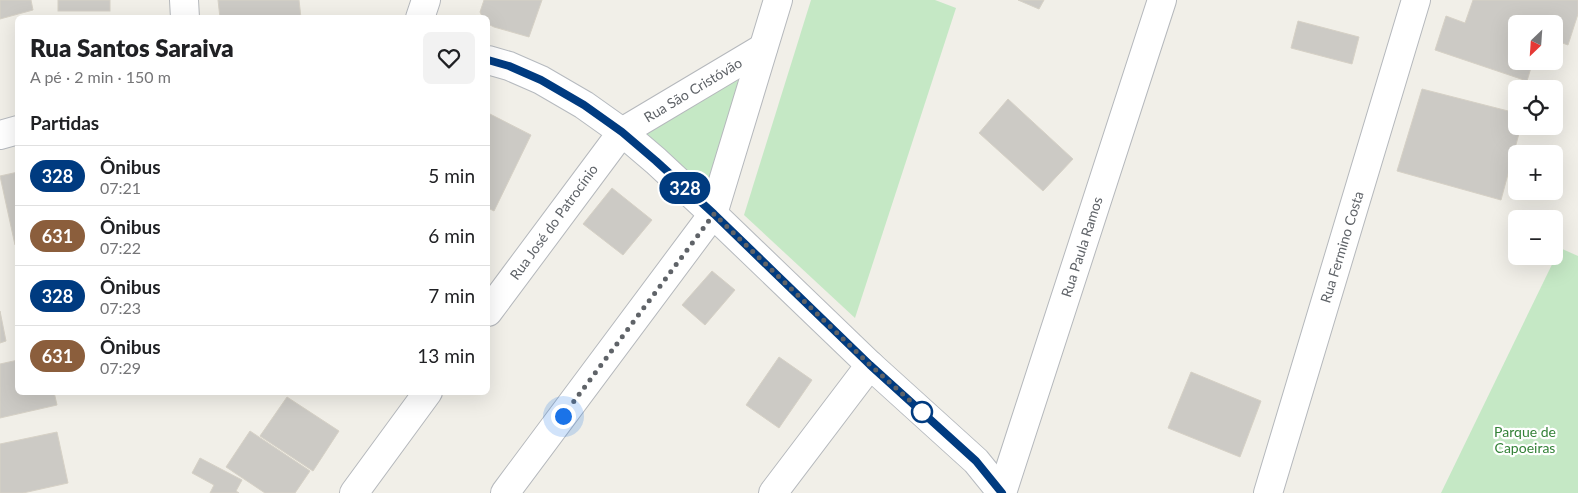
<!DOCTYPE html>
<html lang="pt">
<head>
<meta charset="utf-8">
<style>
	body { margin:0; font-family:Lato,sans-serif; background:#f2f2f2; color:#202124; height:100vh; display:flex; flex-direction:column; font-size:19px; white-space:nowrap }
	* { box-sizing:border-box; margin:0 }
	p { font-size:16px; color:#757577 }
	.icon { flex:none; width:28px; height:28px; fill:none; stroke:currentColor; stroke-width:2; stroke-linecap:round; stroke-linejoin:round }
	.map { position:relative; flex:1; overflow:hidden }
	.details { position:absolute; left:15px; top:15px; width:475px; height:380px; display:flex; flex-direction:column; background:#fff; border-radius:8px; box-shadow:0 5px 20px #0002 }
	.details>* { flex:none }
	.badge { padding:0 10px; border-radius:16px; font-size:18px; line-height:32px }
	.needle { width:32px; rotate:205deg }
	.buttons { position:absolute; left:1508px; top:15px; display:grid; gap:10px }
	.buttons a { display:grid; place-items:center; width:55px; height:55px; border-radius:8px; background:#fff; box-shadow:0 5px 20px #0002; font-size:25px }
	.you { position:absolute; width:25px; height:25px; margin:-12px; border:4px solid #fff; border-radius:50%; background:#1a73e8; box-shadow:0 0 0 8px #1a73e833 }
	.map>.badge { position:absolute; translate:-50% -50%; box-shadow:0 0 0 2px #fff }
	h2 { padding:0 15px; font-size:19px; line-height:45px }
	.round { display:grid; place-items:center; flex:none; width:52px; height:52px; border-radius:8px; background:#f2f2f2 }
	.head { display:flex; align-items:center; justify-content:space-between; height:85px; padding:0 15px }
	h1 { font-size:24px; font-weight:800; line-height:38px }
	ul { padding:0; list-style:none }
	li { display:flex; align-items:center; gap:15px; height:60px; padding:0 15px; border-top:1px solid #e0e0e0 }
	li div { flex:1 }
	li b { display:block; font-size:19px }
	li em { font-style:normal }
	li .badge { min-width:55px; font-weight:700; text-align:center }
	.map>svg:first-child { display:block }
	.green { fill:#c5e8c5 }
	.building { fill:#cccac5; stroke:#d6d1c6 }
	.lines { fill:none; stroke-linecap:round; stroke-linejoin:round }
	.minor-casing { stroke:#b5b8bc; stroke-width:30 }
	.tertiary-casing { stroke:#b5b8bc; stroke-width:30 }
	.secondary-casing { stroke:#b6babf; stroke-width:30 }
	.minor { stroke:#fff; stroke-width:28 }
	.tertiary { stroke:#fff; stroke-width:28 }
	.secondary { stroke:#fff; stroke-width:28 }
	.line-casing { stroke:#fff; stroke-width:11 }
	.line { stroke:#003b80; stroke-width:8 }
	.walk { stroke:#5f6368; stroke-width:5; stroke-dasharray:0 9 }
	.stop-dot { fill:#fff; stroke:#003b80; stroke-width:2.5 }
	.labels { text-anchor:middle; stroke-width:4.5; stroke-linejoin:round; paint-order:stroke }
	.street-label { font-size:14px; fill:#5f6368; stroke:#fff }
	.park-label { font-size:14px; fill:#348238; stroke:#fff }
</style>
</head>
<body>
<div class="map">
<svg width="1578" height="493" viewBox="0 0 1578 493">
	<rect width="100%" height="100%" fill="#f1efe8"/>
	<g class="green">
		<polygon points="811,0 935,0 956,8 855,318 744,215"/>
		<polygon points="739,77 748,79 710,179 699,182 647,134 646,126"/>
		<polygon points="1560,248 1578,256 1578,493 1441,493"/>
	</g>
	<g class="building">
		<polygon points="0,0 31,0 33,10 0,19"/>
		<rect x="58" y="0" width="52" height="11"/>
		<polygon points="218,0 299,0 301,18 220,18"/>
		<polygon points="484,0 542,0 529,37 494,27 488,24 488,18 483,18 480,12"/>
		<polygon points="1018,0 1044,0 1039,9"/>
		<polygon points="1473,0 1578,0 1578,14 1568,45 1554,40 1554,24 1516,24 1516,61 1533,61 1527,81 1435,50 1446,16 1465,23"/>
		<polygon points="1298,21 1359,37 1352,64 1291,48"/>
		<polygon points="1422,89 1516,113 1516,126 1521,126 1501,200 1397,171"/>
		<polygon points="1008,99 1073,159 1043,191 979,133"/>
		<polygon points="488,113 531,135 494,211 488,208"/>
		<polygon points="18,172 18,244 15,245 0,176"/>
		<polygon points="612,188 652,220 623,255 583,224"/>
		<polygon points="712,271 735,290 705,325 682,305"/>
		<polygon points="0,311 6,341 0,343"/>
		<polygon points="779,357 812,380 779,428 746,405"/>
		<polygon points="18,360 18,392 54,392 57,405 0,418 0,364"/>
		<polygon points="1191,372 1261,401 1240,457 1168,428"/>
		<polygon points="287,397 339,431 313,471 260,436"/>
		<polygon points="250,431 310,471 295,493 265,493 226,467"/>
		<polygon points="57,432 68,483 23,493 0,493 0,444"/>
		<polygon points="200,458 242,480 236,491 239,493 210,493 214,485 192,473"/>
	</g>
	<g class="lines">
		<defs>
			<g id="minor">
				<polyline points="184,0 185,18"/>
				<polyline points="420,18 426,0"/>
				<polyline points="488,312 622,132"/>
				<polyline points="354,493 428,392"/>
				<polyline points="505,493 713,214"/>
				<polyline points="773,493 870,365"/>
				<polyline points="1002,493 1162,0"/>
				<polyline points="1268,493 1416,0"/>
			</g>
			<g id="tertiary">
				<polyline points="622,132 763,48"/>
				<polyline points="713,214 778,0"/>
			</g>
			<g id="secondary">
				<polyline points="488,60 509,66 541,80 584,105 622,132 656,161 713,214 870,365 976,461 1002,493"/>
				<polyline points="0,135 18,130"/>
			</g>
		</defs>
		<use href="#minor" class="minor-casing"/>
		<use href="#tertiary" class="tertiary-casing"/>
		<use href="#secondary" class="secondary-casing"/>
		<use href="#minor" class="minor"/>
		<use href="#tertiary" class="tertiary"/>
		<use href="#secondary" class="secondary"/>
	</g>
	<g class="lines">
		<defs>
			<polyline id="line" points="488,60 509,66 541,80 584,105 622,132 656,161 714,214 870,365 976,461 1002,493"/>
		</defs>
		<use href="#line" class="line-casing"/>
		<use href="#line" class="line"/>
		<polyline class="walk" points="563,416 714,214 870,365 925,414 922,412"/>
	</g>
	<circle class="stop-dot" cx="922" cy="412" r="10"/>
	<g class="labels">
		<g class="street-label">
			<text transform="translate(693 90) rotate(-31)" y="5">Rua São Cristóvão</text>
			<text transform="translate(554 222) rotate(-54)" y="5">Rua José do Patrocínio</text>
			<text transform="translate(1082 247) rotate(-72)" y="5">Rua Paula Ramos</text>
			<text transform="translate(1342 247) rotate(-73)" y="5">Rua Fermino Costa</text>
		</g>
		<g class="park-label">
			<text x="1525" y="437">Parque de<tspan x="1525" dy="16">Capoeiras</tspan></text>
		</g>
	</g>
</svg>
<div class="buttons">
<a><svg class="needle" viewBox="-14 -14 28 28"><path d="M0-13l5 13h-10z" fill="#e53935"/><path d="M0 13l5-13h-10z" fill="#757577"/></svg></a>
<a><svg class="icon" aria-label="locate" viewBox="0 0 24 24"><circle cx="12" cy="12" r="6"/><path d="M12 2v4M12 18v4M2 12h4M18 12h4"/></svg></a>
<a>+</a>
<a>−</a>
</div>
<div class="you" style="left:563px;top:416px"></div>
<b class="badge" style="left:685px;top:188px;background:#003b80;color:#fff">328</b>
<section class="details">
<div class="head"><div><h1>Rua Santos Saraiva</h1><p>A pé · 2 min · 150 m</p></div><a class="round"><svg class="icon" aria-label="heart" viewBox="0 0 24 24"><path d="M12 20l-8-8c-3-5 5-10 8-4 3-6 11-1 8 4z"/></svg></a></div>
<h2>Partidas</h2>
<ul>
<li><span class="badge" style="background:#003b80;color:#fff">328</span><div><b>Ônibus</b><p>07:21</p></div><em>5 min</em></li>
<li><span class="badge" style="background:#8b5e3c;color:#fff">631</span><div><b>Ônibus</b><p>07:22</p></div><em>6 min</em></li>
<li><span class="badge" style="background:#003b80;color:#fff">328</span><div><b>Ônibus</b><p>07:23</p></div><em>7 min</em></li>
<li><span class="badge" style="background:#8b5e3c;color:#fff">631</span><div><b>Ônibus</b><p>07:29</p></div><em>13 min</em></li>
</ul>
</section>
</div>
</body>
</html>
